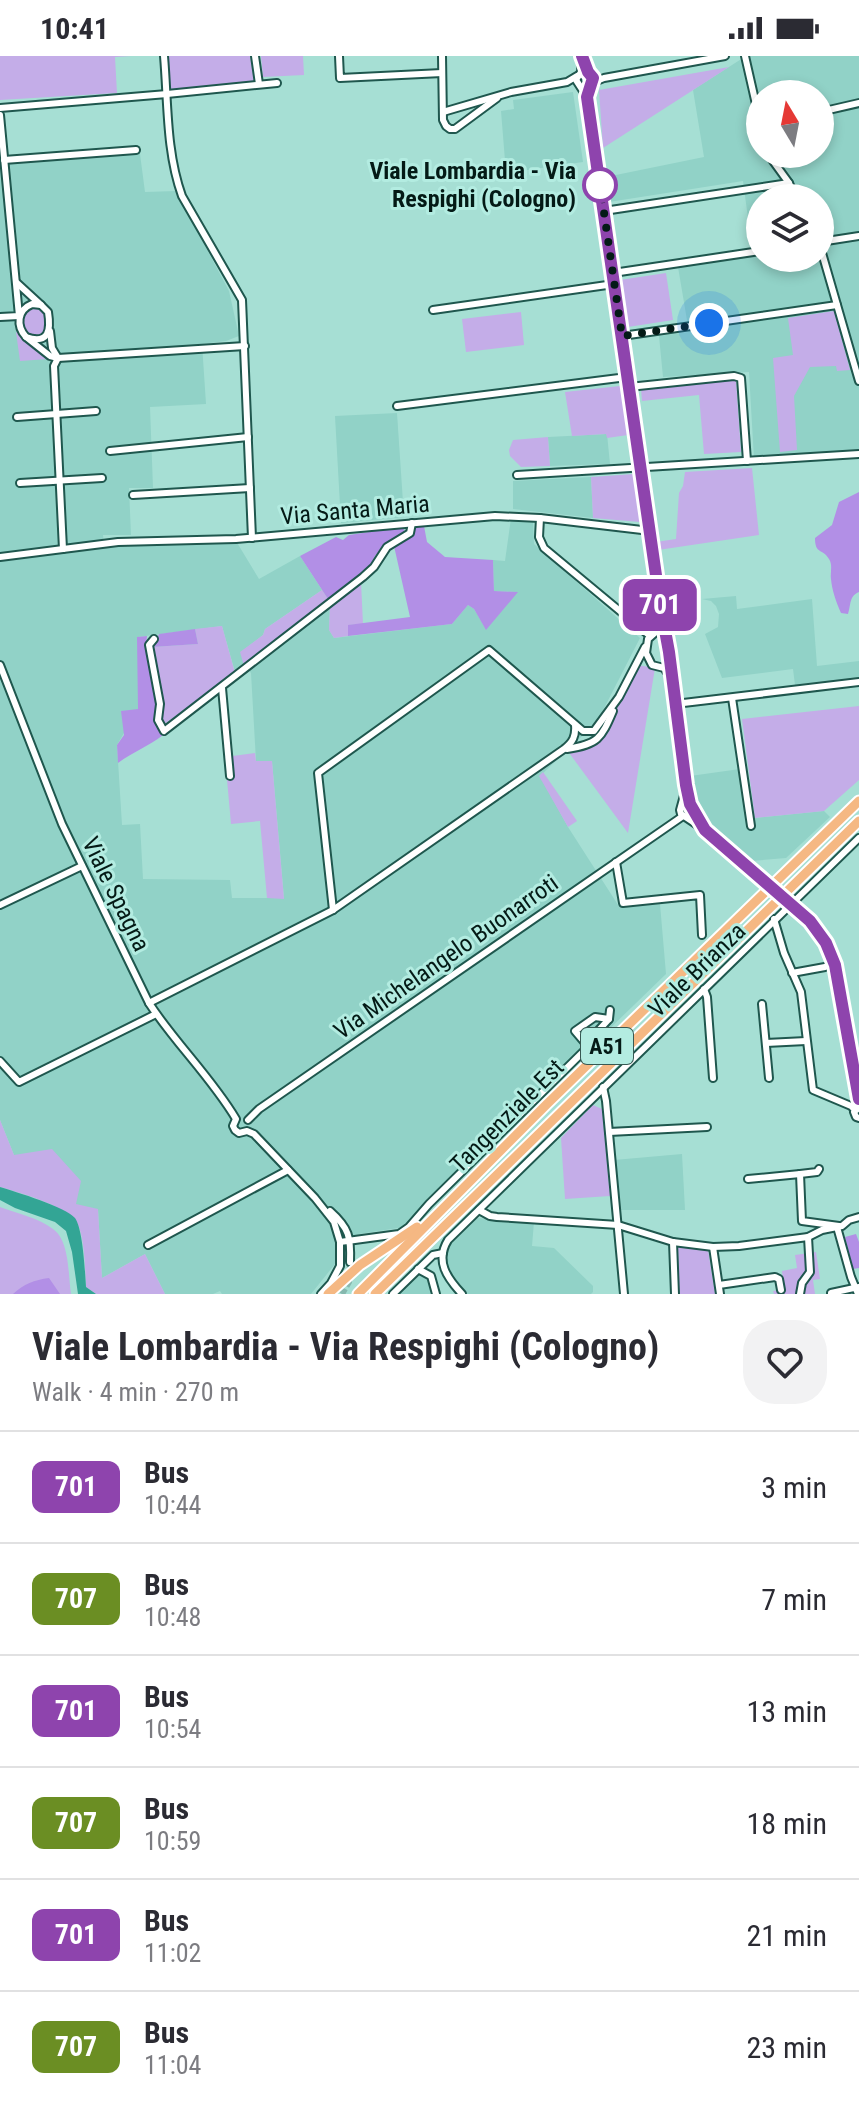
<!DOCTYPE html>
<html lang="en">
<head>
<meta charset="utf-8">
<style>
	body { margin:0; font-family:"Roboto Condensed",sans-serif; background:#f2f2f3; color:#2b2b33; height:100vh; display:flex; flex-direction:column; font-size:30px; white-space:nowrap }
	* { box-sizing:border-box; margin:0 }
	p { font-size:26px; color:#7c7c81 }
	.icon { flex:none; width:44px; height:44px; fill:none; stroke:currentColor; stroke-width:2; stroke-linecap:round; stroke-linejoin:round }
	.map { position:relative; height:1238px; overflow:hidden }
	.details { display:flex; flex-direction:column; background:#fff; flex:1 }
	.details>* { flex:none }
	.badge { padding:0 16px; border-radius:12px; font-size:28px; line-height:52px }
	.needle { width:52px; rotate:350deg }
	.fabs { position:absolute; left:746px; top:24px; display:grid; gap:16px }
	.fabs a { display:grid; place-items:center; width:88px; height:88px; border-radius:50%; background:#fff; box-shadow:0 4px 12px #0003; font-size:40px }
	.you { position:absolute; width:40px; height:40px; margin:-20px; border:6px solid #fff; border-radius:50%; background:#1a73e8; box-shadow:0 0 0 12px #1a73e833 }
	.map>.badge { position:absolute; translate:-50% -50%; box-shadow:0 0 0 4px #fff }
	.round { display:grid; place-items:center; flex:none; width:84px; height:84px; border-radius:32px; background:#f2f2f3 }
	.head { display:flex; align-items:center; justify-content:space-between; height:136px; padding:0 32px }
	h1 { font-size:38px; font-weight:700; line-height:60px }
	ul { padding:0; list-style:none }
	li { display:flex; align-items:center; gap:24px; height:112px; padding:0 32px; border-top:2px solid #e1e1e2 }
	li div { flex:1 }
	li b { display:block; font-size:30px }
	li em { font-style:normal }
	li .badge { min-width:88px; font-weight:700; text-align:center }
	.status { display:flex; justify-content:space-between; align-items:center; height:56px; padding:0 40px; background:#fff; direction:ltr }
	.status svg { height:22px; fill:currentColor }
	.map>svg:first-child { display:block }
	.built { fill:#91d2c7; fill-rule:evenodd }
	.green { fill:#c4ade8 }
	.forest { fill:#b28fe6 }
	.water { fill:#33a595 }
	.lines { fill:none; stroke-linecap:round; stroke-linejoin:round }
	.minor-tunnel { stroke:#86b8ae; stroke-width:6; stroke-dasharray:6 3; stroke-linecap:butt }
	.minor-casing { stroke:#1f574e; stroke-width:10 }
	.highway-casing { stroke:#fff; stroke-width:13 }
	.minor { stroke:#fff; stroke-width:6 }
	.highway { stroke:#f5b883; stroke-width:9 }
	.line-casing { stroke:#fff; stroke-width:18 }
	.line { stroke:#8e44ad; stroke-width:12 }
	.walk { stroke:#041a16; stroke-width:8; stroke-dasharray:0 14.4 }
	.stop-dot { fill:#fff; stroke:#8e44ad; stroke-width:4 }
	.labels { text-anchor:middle; stroke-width:6; stroke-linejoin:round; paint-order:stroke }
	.shield { fill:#b3ece1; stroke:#385953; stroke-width:2 }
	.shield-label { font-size:22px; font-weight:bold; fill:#041a16 }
	.stop-label { font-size:24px; font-weight:bold; fill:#041a16; stroke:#b3ece1; text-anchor:end }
	.street-label { font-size:24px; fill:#041a16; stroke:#b3ece1 }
</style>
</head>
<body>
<div class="status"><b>10:41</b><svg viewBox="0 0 49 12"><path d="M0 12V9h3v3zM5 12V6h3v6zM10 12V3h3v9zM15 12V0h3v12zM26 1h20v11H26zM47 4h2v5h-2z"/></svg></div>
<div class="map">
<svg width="859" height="1238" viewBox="0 0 859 1238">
	<rect width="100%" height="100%" fill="#a6dfd4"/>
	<g class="built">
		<path d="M746,0H859V396L754,403L749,316L663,321L659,280L689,276L678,211L753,199L743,125L609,146L606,121L704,101L693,34ZM760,38H820V98H760ZM760,142H820V202H760Z"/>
		<polygon points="573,36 583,106 506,117 501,55 514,53 513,44"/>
		<path d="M140,98L145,136L176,135L229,235L239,280L226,285L202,288L206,348L150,351L153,432H129L131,479H103L104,489L236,485L259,523L300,500L322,534L265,573L263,579L241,596L244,609L327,544L330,549L329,574L334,582L452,568L468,549L474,553L486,573L517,536L494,535L493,504L505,505L511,462L533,465L534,488L640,582L597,666L540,720L568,771L620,852L660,848L666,918L405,1171L359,1178L311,1238H222L220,1235L213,1238H165L145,1198L102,1222L98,1154L76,1149L14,1099L0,1064V108ZM222,570L237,623L249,614L251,617L256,705H272L284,842H232L230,824L143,823L140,768L122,769L117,689L138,653V581Z"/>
		<polygon points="397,357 404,461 341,467 335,360"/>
		<polygon points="607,378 610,408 550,410 548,381"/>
		<polygon points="591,421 593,462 513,453 513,425"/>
		<polygon points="736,540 737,553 812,543 817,610 859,605 859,622 795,629 793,613 722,622 705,578 718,571 719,558 716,550 711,545 702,543"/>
		<polygon points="740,713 746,756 754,755 755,762 824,755 830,761 786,802 751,805 711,770 695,744 690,720"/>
		<polygon points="682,1098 685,1154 620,1154 614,1104"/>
		<polygon points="476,1162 534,1166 532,1190 554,1192 593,1230 593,1236 591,1238 465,1238 452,1222 447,1212 447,1197 452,1184"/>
		<polygon points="419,1216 429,1221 434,1238 395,1238"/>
	</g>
	<g class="green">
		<polygon points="0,0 131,0 115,1 117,37 0,44"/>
		<polygon points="168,0 250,0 254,25 170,34"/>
		<polygon points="261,0 303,0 304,19 263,21"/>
		<polygon points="729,11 603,92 599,34"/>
		<polygon points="666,217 673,264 628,271 620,224"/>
		<circle cx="35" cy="266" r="13"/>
		<polygon points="834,255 850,314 837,315 836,310 810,311 794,340 797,394 780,396 773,302 793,299 788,262"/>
		<polygon points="521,256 524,289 466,296 462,263"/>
		<polygon points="16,276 48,303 20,305"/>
		<polygon points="730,322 736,325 741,396 704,398 699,339 642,345 641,333"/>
		<polygon points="620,330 628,379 607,382 606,378 572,380 565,336"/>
		<polygon points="548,381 550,410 521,411 510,400 509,394 513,384"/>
		<polygon points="752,412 759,479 658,494 656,486 676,483 679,437 683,430 685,416"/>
		<polygon points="634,418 640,466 593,462 591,421"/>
		<polygon points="361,526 363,568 349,569 348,580 334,582 329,574 330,549"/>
		<polygon points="322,534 328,543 244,610 240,596 263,579 265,573"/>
		<polygon points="222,570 235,617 163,669 161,665 162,647 152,591 198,588 195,573"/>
		<polygon points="637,609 655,612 628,777 567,694 598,683"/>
		<polygon points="859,650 859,724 824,755 755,762 742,663"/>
		<polygon points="255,697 256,705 272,705 284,843 267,842 260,765 231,768 225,701"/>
		<polygon points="543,716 577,765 568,771 539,720"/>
		<polygon points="593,1049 602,1053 610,1140 565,1143 561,1082"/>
		<path d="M0,1064L14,1099L52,1093L81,1125L76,1148L98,1153L102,1222L145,1198L165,1238H96L86,1231C85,1213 85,1192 80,1174C73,1150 22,1138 0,1131Z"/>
		<path d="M0,1151C16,1157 39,1162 53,1173C70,1185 68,1219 71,1238H0Z"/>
		<polygon points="678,1191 708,1194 715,1238 679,1238"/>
		<polygon points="816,1196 820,1223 813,1224 815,1238 774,1238 773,1235 784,1233 782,1215 797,1212 795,1199"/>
	</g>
	<g class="forest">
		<path d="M859,436V536C849,540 851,549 848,558L841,557C836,546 832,534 831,523C830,517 833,509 829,503C823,492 815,499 815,482L832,469L839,446Z"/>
		<polygon points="416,470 424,470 427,486 445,501 493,504 494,535 518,536 486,574 474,553 468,549 452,568 348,580 348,569 410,561 394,490 411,480"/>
		<polygon points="403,471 405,477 384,490 375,500 369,512 350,529 328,543 300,500 336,481 343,484 349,479"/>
		<polygon points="195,573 198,588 152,591 156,586 159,578"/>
		<path d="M147,580L146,589L157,649L155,665L163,679C149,690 133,696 118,707L117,689L124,679L121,655L138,653L137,581Z"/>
		<polygon points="856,1178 859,1186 859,1212 853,1213 845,1181"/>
		<path d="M49,1222L60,1238H13C24,1228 34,1224 49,1222Z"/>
	</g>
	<path class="water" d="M0,1131C16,1136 66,1151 75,1162C83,1173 85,1216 86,1231L96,1238H78L72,1196L66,1175L55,1166L15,1152L0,1144Z"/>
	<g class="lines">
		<g class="minor-tunnel">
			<polyline points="769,830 793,851"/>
			<polyline points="342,1238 349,1226 350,1206"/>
		</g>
		<defs>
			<g id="minor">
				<path d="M164,0C168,46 166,96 182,140L242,244L252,482"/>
				<polyline points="255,0 259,28"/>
				<polyline points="339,0 340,22 442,17"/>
				<polyline points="442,0 443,64 446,70 450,73 455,73 497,42"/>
				<polyline points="582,0 581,16 576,24 587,41"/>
				<polyline points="745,0 760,66"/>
				<polyline points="583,5 593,22 587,41 660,547 669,596 686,729 690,748 705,774"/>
				<polyline points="592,27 604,22 725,0"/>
				<polyline points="0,52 167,38 277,27"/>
				<polyline points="443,56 511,36 567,26 577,20"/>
				<polyline points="820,56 859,47"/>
				<polyline points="0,59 19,260 0,261"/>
				<polyline points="768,98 789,127 796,142"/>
				<polyline points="4,104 136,94"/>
				<polyline points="604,155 789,127"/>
				<polyline points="820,186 859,180"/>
				<polyline points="820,190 859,325"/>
				<polyline points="613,217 760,195"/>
				<polyline points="17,227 41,249"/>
				<path d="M32,248L41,249L48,256C51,274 49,289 26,281C16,270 17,254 32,248Z"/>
				<polyline points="433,254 614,228"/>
				<polyline points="50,275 52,292 58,302"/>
				<polyline points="622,280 837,249"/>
				<polyline points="26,281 50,300 58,302 245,290"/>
				<polyline points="58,302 54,310 63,493"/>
				<polyline points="629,331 734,320 741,322 747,405"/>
				<polyline points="397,350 627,321"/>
				<polyline points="17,361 96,355"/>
				<polyline points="110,395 248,381"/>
				<polyline points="517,419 859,398"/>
				<polyline points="20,427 102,422"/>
				<polyline points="133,439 250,432"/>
				<polyline points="540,462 539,481 544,492 650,580"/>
				<polyline points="0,501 118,486 236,483 495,460 540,462 642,474 649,472"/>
				<polyline points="661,567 658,574 648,583 646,597 652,609 664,612 669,619"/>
				<polyline points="154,583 149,589 160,648 158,664 164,675 363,521 374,511 387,491 410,477 412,467"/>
				<path d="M0,609L62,768L149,947C175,987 211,1021 236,1063L233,1070L235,1074L239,1077L247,1075L254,1078L315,1142L334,1166L340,1186V1210L331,1227L321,1238"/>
				<polyline points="222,632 230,720"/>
				<polyline points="732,642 751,770"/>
				<polyline points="675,648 859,626"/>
				<path d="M567,693C598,688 601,683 613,655"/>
				<polyline points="686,732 680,754 681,758 705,774 765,827"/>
				<polyline points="616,806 623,847 700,839 702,879"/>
				<polyline points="0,849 82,810"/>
				<polyline points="793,851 818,874 832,899 859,1043"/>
				<polyline points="333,854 318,717 489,594 583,675 594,675 619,641 645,591"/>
				<polyline points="774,863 784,897 801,936 813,1034 851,1050 855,1054"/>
				<polyline points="792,917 825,911"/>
				<polyline points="704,933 707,941 713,1022"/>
				<path d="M149,947L333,854L564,693C573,686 576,680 575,669"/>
				<polyline points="762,948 769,1022"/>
				<polyline points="766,987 806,985"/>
				<polyline points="586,988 575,975 595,961 609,963"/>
				<polyline points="0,1005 19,1026 156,958"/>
				<polyline points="603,1031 606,1045 624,1238"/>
				<polyline points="859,1052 854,1056 856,1061 859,1062"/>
				<polyline points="248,1064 259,1053 683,760"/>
				<polyline points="609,1076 707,1071"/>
				<polyline points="819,1113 817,1116 800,1118 802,1165 839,1170"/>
				<polyline points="748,1123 800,1118"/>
				<polyline points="479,1154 490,1160 497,1161 618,1169 673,1186 713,1191 739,1190 808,1181 822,1174 842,1170 849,1164 859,1161"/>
				<path d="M330,1155C349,1172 351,1181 350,1206"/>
				<polyline points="837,1171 851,1221 858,1238"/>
				<polyline points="340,1186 399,1178 409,1171 429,1148 585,994 586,988 609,963 610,954"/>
				<polyline points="673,1186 675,1238"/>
				<polyline points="148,1189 288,1114"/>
				<polyline points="713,1191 720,1238"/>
				<polyline points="418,1213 431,1220 436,1238"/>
				<polyline points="719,1229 775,1221 779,1223 781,1234"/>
				<polyline points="831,1237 859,1231"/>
				<polyline points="393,1238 433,1199 443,1197"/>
				<path d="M462,1238C447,1222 435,1205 448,1184L859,782"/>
				<polyline points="800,1238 802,1227 810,1216 808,1181"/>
			</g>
			<g id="highway">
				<polyline points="328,1238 360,1209 417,1171"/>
				<polyline points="358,1238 547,1048 859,745"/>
				<polyline points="375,1238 859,765"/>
			</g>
		</defs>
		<use href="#minor" class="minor-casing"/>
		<use href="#highway" class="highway-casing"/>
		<use href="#minor" class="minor"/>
		<use href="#highway" class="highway"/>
	</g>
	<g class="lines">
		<defs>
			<polyline id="line" points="582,0 588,16 593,22 587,41 660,547 669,596 686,729 690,748 705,774 810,865 826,887 835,909 859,1043"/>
		</defs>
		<use href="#line" class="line-casing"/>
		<use href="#line" class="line"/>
		<polyline class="walk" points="600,129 622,280 709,267"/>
	</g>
	<circle class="stop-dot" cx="600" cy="129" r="16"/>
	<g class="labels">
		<rect class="shield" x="581" y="972" width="52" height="36" rx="6"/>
		<g class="shield-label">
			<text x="607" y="998">A51</text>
		</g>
		<g class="stop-label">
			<text x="576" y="123">Viale Lombardia - Via<tspan x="576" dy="28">Respighi (Cologno)</tspan></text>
		</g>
		<g class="street-label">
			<text transform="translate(355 454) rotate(-5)" y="8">Via Santa Maria</text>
			<text transform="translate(116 838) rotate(64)" y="8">Viale Spagna</text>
			<text transform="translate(446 901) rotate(-35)" y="8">Via Michelangelo Buonarroti</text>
			<text transform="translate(697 914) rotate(-44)" y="8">Viale Brianza</text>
			<text transform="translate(507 1060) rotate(-45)" y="8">Tangenziale Est</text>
		</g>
	</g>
</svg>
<div class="fabs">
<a><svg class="needle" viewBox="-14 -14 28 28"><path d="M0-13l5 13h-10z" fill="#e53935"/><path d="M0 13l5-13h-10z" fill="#7c7c81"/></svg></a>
<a><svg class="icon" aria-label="layers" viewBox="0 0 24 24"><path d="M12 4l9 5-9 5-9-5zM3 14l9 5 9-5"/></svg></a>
</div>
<div class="you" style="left:709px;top:267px"></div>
<b class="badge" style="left:660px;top:549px;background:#8e44ad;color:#fff">701</b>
</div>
<section class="details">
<div class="head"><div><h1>Viale Lombardia - Via Respighi (Cologno)</h1><p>Walk · 4 min · 270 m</p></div><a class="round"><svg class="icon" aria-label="heart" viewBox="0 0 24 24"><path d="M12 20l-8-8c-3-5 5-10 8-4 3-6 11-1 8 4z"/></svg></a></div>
<ul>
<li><span class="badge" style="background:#8e44ad;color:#fff">701</span><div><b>Bus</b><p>10:44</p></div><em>3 min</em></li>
<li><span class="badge" style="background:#6b8e23;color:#fff">707</span><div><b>Bus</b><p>10:48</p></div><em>7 min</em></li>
<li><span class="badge" style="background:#8e44ad;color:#fff">701</span><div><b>Bus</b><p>10:54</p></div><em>13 min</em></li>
<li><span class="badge" style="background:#6b8e23;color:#fff">707</span><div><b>Bus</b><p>10:59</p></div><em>18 min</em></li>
<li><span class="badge" style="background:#8e44ad;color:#fff">701</span><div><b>Bus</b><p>11:02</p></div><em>21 min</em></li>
<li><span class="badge" style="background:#6b8e23;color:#fff">707</span><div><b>Bus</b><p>11:04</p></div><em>23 min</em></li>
</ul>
</section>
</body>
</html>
